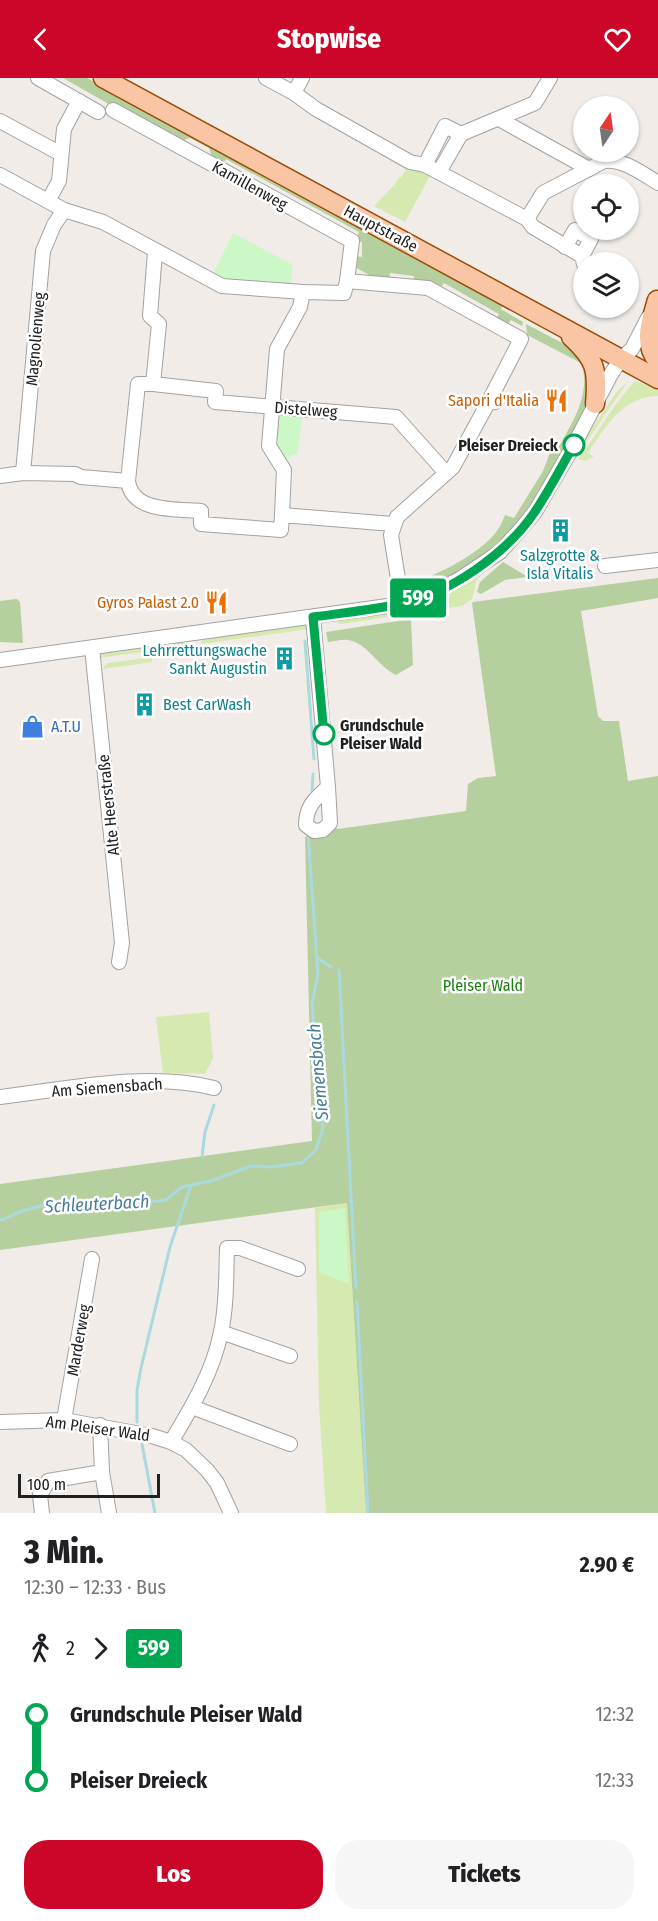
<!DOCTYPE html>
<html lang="de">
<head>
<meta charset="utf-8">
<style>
	body { margin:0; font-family:"Fira Sans Condensed",sans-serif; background:#f6f6f6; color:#202124; height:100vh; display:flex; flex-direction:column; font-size:22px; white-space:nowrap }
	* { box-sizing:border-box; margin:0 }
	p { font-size:20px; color:#757577 }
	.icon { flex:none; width:33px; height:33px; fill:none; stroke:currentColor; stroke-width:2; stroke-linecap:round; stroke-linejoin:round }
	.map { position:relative; height:1435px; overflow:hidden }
	.panel { display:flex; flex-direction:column; background:#fff; flex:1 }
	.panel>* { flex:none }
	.badge { padding:0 12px; border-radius:4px; font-size:21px; line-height:39px }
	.needle { width:39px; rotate:13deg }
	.controls { position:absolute; left:573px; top:18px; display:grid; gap:12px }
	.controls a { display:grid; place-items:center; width:66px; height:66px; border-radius:50%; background:#fff; box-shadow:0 2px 4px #0004; font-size:30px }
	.scale { position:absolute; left:18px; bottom:15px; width:142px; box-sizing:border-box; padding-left:6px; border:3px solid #212121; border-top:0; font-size:16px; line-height:21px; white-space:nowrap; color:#212121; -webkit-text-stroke:4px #fff; paint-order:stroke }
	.map>.badge { position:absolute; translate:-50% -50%; box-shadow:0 0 0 3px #fff }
	.legs { display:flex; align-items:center; gap:9px; height:66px; padding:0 24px; font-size:20px }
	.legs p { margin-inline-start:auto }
	.overview { display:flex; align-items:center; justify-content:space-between; height:102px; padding:0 24px }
	h1 { font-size:33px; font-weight:800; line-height:45px }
	.primary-button { display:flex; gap:12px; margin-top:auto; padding:12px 24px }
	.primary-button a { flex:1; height:69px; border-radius:24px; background:#cb0629; color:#fff; font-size:24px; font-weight:800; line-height:69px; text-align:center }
	.primary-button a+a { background:#f6f6f6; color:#202124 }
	ul { padding:0 24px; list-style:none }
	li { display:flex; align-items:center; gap:21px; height:66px; font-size:22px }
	li i { display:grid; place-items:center; width:9px; height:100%; margin:0 8px; background:currentColor }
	li i::after { content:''; width:15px; height:15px; margin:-8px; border:4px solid; border-radius:50%; background:#fff }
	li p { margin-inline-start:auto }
	li:first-child i { background:linear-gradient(#0000 50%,currentColor 0) }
	li:last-child i { background:linear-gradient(currentColor 50%,#0000 0) }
	header { display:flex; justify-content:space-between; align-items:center; height:78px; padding:0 24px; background:#cb0629; color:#fff; font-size:27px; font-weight:800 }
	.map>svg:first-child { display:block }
	.grass { fill:#d6e9b0 }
	.forest { fill:#b5cf9e }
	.park { fill:#ccf8c7 }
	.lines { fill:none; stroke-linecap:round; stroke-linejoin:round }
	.stream { stroke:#aadadd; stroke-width:3 }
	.minor-casing { stroke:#a2a2a2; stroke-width:16 }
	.major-casing { stroke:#994d05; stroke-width:21 }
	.minor { stroke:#fff; stroke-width:14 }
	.major { stroke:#f9c5a4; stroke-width:18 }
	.line-1-casing { stroke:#fff; stroke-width:14 }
	.line-1 { stroke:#00a651; stroke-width:9 }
	.stop-1-dot { fill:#fff; stroke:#00a651; stroke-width:3 }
	.labels { text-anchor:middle; stroke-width:5; stroke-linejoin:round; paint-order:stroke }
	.street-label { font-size:16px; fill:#212121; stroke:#fff }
	.food-label { font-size:16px; fill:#c56008; stroke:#fff; text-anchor:end }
	.stop-label { font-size:16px; font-weight:bold; fill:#212121; stroke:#fff; text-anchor:end }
	.culture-label { font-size:16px; fill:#0d838f; stroke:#fff }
	.shop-label { font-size:16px; fill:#366cbe; stroke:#fff; text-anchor:start }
	.park-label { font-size:16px; fill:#1a7e0f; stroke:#fff }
	.water-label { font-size:18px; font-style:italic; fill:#467d97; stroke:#fff }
</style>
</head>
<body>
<header><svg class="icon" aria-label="back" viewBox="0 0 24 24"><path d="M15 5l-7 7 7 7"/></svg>Stopwise<svg class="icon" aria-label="heart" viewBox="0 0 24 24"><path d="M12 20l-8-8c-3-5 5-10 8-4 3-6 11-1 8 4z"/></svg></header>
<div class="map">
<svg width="658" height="1435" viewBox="0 0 658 1435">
	<rect width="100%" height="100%" fill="#f1ece8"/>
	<g class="grass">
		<polygon points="408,87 430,98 405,144 374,128 395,106 399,99 401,100"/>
		<path d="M635,303L658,311V318C623,318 605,349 588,375L594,379L583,383L579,381L616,326Z"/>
		<polygon points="625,306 625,308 582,370 580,368 616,315"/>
		<polygon points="498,484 477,501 472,521 462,528 342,546 336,544 336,541 338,541 379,536 404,531"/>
		<polygon points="295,545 304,546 309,551 201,566 202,561 293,548"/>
		<polygon points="188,563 190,568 158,573 157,568"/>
		<polygon points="150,569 151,573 98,580 103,575 113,571 117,574"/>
		<polygon points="152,579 152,584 103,591 105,587 109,585"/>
		<polygon points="209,934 213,980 205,996 163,995 156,939"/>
		<polygon points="347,1125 366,1435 326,1435 319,1327 315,1130"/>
	</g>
	<g class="forest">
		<polygon points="63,0 87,0 433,187 503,227 501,231 523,244 522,248 511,242 506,249 495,244 499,236 444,205 439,212 414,206 414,198 390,195 389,204 380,203 353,188 354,178 362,179 362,164 355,163 359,154 226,81 221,88 214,84 209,70 190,60 186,61 181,67"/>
		<polygon points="526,246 568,268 589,289 527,257"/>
		<path d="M583,291L589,293C589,302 590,312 588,321C582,341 570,361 560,379C541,413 522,445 493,471C477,486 457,495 438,505C428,509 413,519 405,509C435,497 477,479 497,453C500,449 503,442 505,437L514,440L543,393L551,372L556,374C570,348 589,322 583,291Z"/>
		<polygon points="503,484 528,499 505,502 481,516 477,514 480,504"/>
		<polygon points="658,500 658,520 581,533 598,638 603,643 619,643 628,703 658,698 658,1435 366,1435 347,1125 0,1172 0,1106 312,1063 305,759 330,746 338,751 466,733 468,706 478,700 496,698 472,525 473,524"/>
		<polygon points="17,521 20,524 23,565 0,564 0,523"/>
		<path d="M411,541L413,587L396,597C378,589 368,565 348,562C341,561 334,564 328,564L326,554Z"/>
	</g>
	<g class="park">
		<polygon points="233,155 293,187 290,209 223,204 212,198"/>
		<polygon points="285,333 303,336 297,376 292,377 288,381 281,381 273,367 275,340"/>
		<polygon points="345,1130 349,1206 319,1194 319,1134"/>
	</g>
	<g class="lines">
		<g class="stream">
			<polyline points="305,563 314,681"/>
			<polyline points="312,713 313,696"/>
			<polyline points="318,880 331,889"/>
			<polyline points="339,892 356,1210"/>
			<polyline points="202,1079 205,1054 214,1027"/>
			<polyline points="0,1141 2,1142 19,1134 51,1125 77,1128 89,1123 107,1129 166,1122 182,1109 191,1107"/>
			<polyline points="357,1224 368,1435"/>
			<polyline points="137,1344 137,1312 141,1290 170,1169 191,1107 211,1103 251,1088 270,1089 302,1085 316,1072 323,1050 312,926 318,896 308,755"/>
			<polyline points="142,1366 155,1435"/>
		</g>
		<defs>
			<g id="minor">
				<polyline points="38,0 98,34"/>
				<polyline points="266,0 294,15 316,31 410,84 425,87 527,141 533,149 582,178 584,186"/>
				<polyline points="294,15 302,0"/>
				<polyline points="113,32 352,163 347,203 428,210 521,261 488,325"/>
				<polyline points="499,41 589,91"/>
				<polyline points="0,43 61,76"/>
				<polyline points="425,87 445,48 461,56"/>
				<polyline points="439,94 461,56 535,25 550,0"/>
				<polyline points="0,97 64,132 103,144 222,208 303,214 344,215 347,203"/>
				<polyline points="48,123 59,103 64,51 79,23"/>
				<path d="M527,141L543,115L604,83C622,80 643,96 658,105"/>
				<polyline points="565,169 575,152 590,160 591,161 582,178"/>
				<path d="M155,174L150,238L159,246L153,306H138L128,403C132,435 177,431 201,433V446L281,452L282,437L393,446"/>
				<polyline points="153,306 216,313 215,324 396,339 446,395"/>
				<polyline points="23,395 43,173 54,147 64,132"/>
				<polyline points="0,398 23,395 75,396 81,399 128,403"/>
				<polyline points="282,437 284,392 269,368 277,271 300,229 303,214"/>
				<polyline points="605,488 658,482"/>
				<polyline points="402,526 391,457 397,439 453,389 488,325 495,324"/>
				<path d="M313,539L328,709L330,745L323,752L314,753L306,747C306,728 315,721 328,709"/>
				<polyline points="92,570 122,865 119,884"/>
				<polyline points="0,582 402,526 434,514 458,502 500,474 520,452 535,434 574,367 611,296 621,281 632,271 648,240"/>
				<path d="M0,1019C67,1011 148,993 214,1010"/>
				<polyline points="221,1254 290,1278"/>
				<polyline points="192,1329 290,1366"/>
				<polyline points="64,1342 92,1181"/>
				<polyline points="0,1344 64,1342 152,1358 171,1364 186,1372 207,1392 217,1405 231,1435"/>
				<polyline points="100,1347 102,1394 109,1435"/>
				<path d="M171,1364C192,1329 213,1294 221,1254C227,1226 226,1198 227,1170H240L298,1191"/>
				<polyline points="42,1435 40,1417 48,1403 102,1394"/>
			</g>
			<g id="major">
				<polyline points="103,0 658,301"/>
				<path d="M657,222C651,243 642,265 658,284"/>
				<path d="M571,259C596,282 598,292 595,326"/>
			</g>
		</defs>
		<use href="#minor" class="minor-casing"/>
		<use href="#major" class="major-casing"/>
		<use href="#minor" class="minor"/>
		<use href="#major" class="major"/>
	</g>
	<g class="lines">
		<defs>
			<path id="line-1" d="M324,656L313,539C342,535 371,532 400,526C449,516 506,476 534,435C549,413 561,389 574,367"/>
		</defs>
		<use href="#line-1" class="line-1-casing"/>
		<use href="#line-1" class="line-1"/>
	</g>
	<defs>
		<symbol id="restaurant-bare" viewBox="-9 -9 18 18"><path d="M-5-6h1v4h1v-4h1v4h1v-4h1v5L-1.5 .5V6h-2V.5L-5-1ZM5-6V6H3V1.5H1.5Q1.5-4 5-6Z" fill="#e8710a" stroke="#fff" stroke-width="2.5" paint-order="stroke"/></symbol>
		<symbol id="building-bare" viewBox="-9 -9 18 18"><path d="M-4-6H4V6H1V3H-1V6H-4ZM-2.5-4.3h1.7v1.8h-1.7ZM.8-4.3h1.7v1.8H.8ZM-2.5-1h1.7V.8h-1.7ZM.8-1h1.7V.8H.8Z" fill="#0f9aa8" stroke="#fff" stroke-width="2.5" paint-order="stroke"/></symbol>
		<symbol id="shop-bare" viewBox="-9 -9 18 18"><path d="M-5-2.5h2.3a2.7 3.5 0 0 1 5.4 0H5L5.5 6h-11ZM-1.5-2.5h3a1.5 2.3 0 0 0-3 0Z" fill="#3f7fe0" stroke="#fff" stroke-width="2.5" paint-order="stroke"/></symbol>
	</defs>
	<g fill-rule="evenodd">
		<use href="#restaurant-bare" x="540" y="306" width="33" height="33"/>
		<use href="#building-bare" x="544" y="436" width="33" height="33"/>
		<use href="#restaurant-bare" x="200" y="508" width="33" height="33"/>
		<use href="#building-bare" x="268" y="564" width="33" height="33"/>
		<use href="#building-bare" x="128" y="610" width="33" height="33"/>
		<use href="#shop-bare" x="16" y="632" width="33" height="33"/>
	</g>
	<g class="stop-1-dot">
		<circle cx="574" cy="367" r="10"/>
		<circle cx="324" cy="656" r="10"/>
	</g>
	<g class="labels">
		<g class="street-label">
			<text transform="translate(250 107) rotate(29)" y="6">Kamillenweg</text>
			<text transform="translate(381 150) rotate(28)" y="6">Hauptstraße</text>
			<text transform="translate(35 261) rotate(-85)" y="6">Magnolienweg</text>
			<text transform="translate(306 331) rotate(4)" y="6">Distelweg</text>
			<text transform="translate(108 727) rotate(-96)" y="6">Alte Heerstraße</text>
			<text transform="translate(107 1009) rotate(-4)" y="6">Am Siemensbach</text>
			<text transform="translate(78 1262) rotate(-80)" y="6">Marderweg</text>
			<text transform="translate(98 1350) rotate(8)" y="6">Am Pleiser Wald</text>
		</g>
		<g class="food-label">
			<text x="539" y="328">Sapori d'Italia</text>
			<text x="199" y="530">Gyros Palast 2.0</text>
		</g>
		<g class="stop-label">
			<text x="558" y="373">Pleiser Dreieck</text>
			<text x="340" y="653" text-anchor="start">Grundschule<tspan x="340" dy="18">Pleiser Wald</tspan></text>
		</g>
		<g class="culture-label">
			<text x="560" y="483">Salzgrotte &amp;<tspan x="560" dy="18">Isla Vitalis</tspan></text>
			<text x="267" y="578" text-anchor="end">Lehrrettungswache<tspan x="267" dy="18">Sankt Augustin</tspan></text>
			<text x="163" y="632" text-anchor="start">Best CarWash</text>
		</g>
		<g class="shop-label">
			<text x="51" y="654">A.T.U</text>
		</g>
		<g class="park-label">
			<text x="483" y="913">Pleiser Wald</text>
		</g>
		<g class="water-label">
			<text transform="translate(318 994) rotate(-95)" y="6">Siemensbach</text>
			<text transform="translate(97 1126) rotate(-3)" y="6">Schleuterbach</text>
		</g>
	</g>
</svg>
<div class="controls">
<a><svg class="needle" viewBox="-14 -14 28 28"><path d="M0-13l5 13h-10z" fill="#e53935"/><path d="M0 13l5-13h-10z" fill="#757577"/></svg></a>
<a><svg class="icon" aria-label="locate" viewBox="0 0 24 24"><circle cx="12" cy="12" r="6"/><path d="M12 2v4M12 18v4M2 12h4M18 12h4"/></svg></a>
<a><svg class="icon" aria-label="layers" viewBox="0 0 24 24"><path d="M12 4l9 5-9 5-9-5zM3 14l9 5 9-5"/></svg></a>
</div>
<div class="scale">100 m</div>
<b class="badge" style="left:418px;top:520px;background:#00a651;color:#fff">599</b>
</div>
<section class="panel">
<div class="overview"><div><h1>3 Min.</h1><p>12:30 – 12:33 · Bus</p></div><b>2.90 €</b></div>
<div class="legs"><svg class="icon" aria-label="walk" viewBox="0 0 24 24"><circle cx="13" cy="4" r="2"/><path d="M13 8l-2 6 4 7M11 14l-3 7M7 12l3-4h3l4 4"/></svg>2<svg class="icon" aria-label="forward" viewBox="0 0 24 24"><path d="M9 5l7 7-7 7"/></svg><b class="badge" style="background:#00a651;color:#fff">599</b></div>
<ul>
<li><i style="color:#00a651"></i><b>Grundschule Pleiser Wald</b><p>12:32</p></li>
<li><i style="color:#00a651"></i><b>Pleiser Dreieck</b><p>12:33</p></li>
</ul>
<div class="primary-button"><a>Los</a><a>Tickets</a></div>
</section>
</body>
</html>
